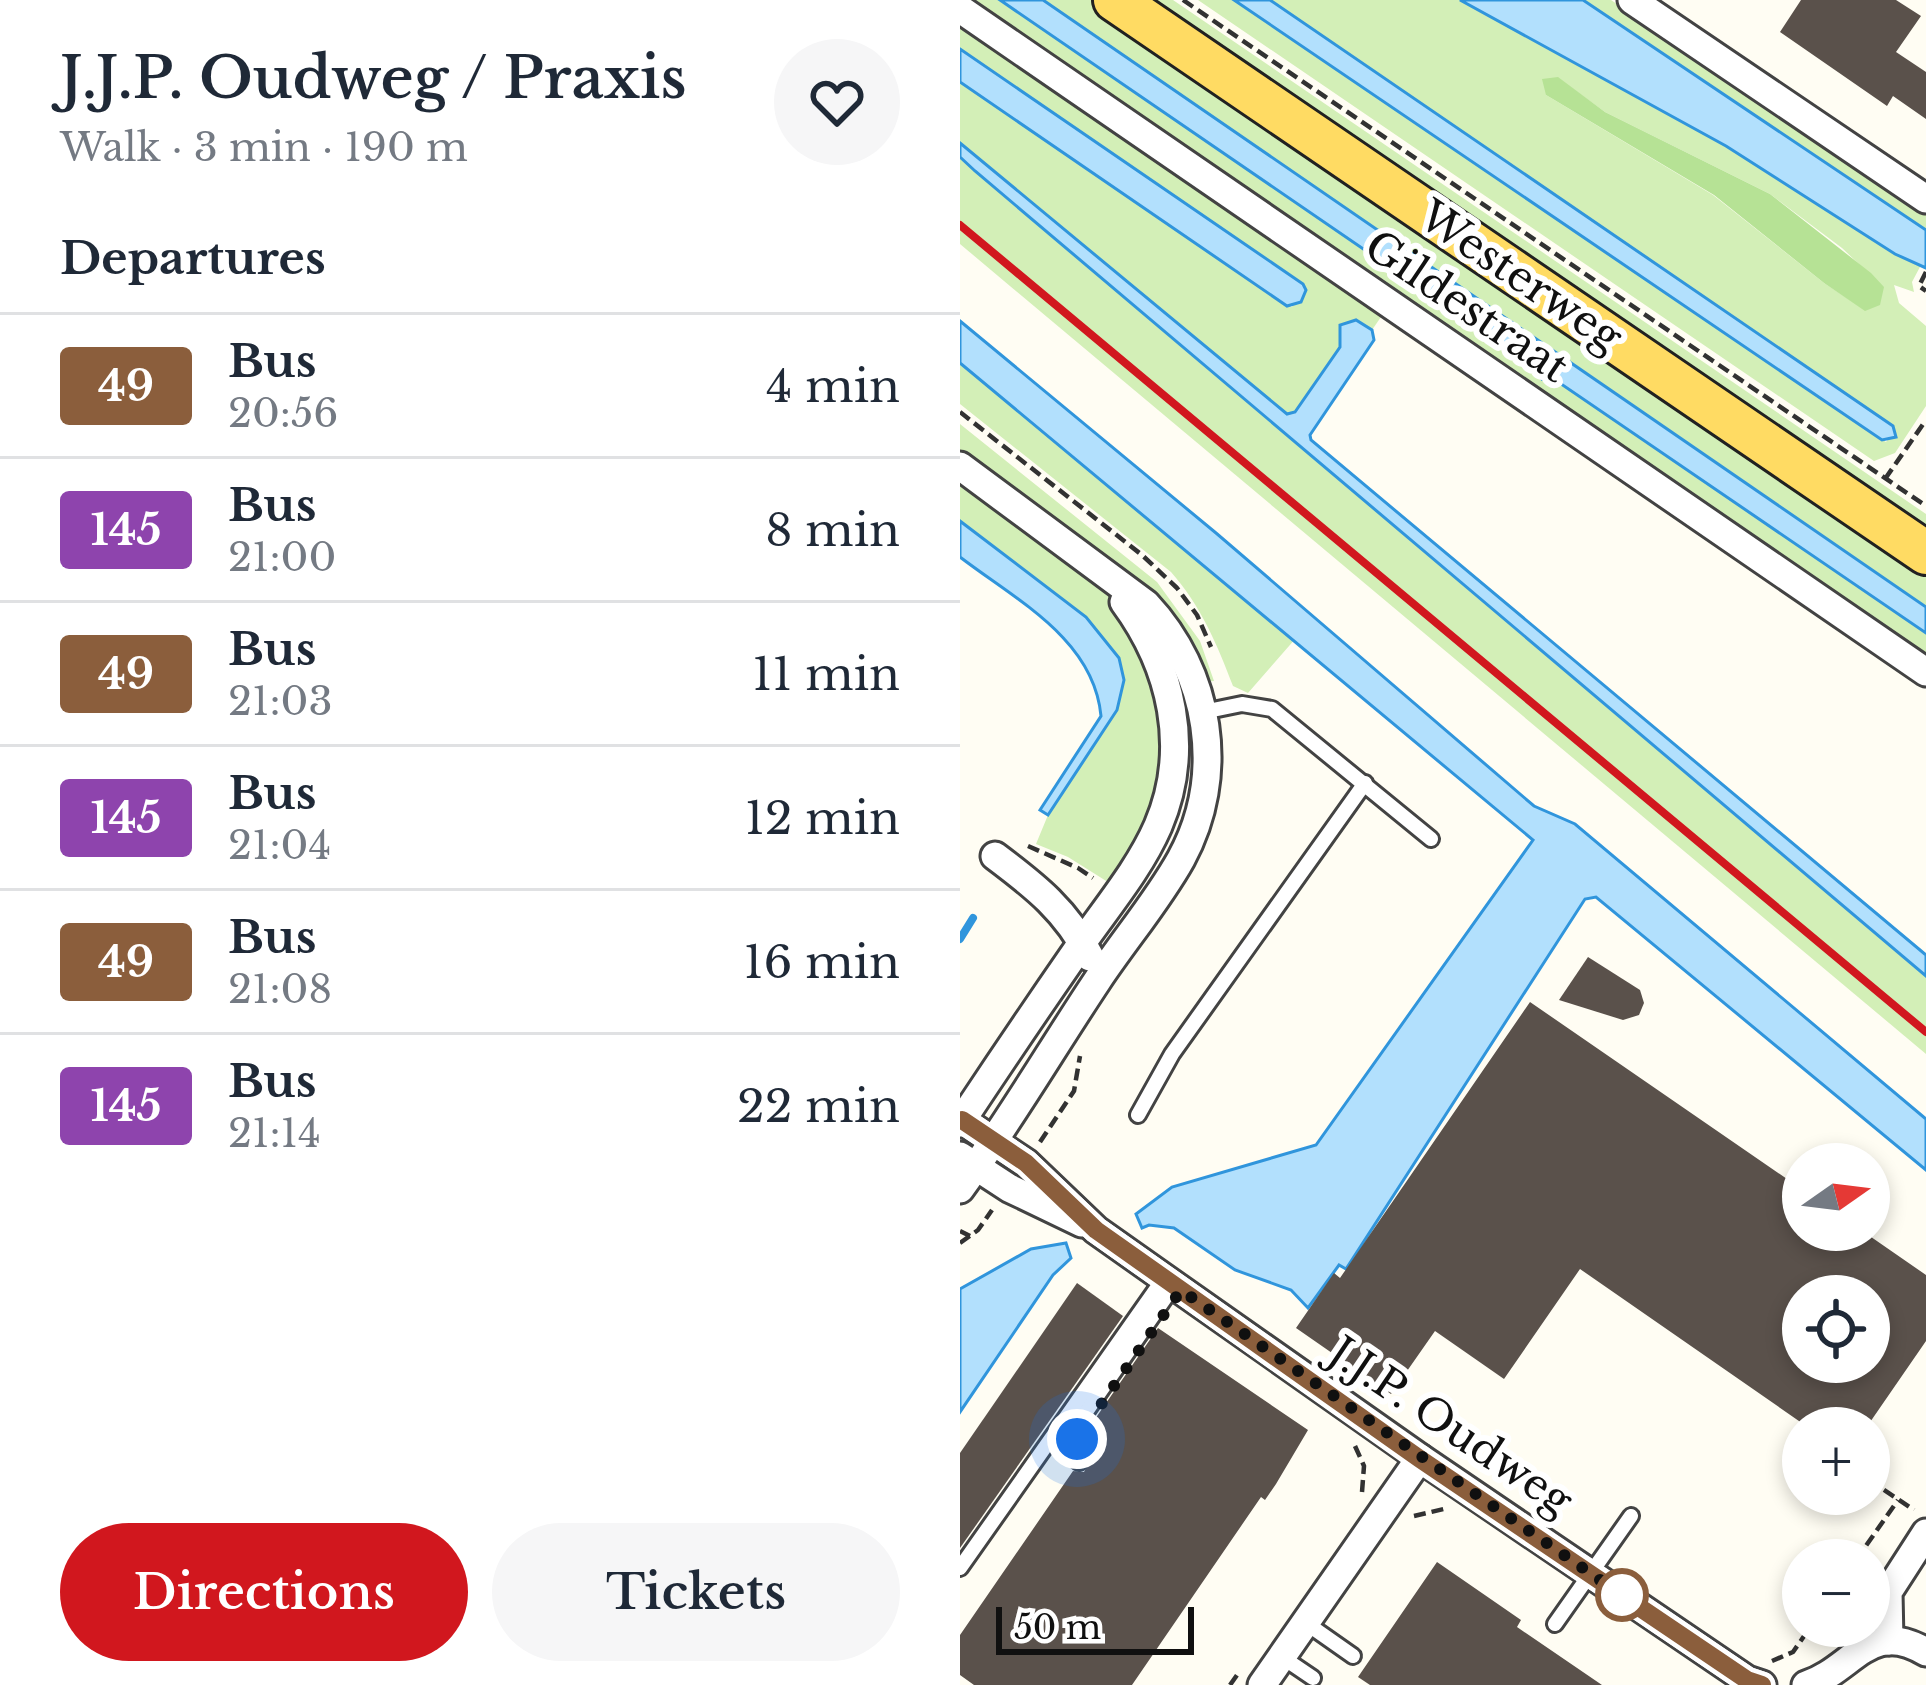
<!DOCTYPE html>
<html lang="en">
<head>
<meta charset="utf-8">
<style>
	body { margin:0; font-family:"Libre Baskerville",serif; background:#f6f6f7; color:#1f2937; height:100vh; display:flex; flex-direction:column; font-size:45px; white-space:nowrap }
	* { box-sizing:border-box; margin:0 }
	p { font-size:39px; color:#747a83 }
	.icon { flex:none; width:66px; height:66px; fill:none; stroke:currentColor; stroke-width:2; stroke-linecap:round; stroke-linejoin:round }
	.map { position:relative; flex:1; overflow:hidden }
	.panel { display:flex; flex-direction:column; background:#fff; width:960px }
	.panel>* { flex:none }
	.badge { padding:0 24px; border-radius:9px; font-size:42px; line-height:78px }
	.needle { width:78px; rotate:76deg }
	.tools { position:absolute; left:822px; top:1143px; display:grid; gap:24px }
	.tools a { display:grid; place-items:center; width:108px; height:108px; border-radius:50%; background:#fff; box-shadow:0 6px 18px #0003; font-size:60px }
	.scale { position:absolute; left:36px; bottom:30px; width:198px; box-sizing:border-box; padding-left:12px; border:6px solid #101010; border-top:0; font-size:33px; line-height:42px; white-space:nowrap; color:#101010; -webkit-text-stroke:9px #fff; paint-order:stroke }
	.you { position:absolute; width:60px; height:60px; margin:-30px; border:9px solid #fff; border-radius:50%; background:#1a73e8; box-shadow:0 0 0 18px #1a73e833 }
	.map>.badge { position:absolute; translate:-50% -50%; box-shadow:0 0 0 6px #fff }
	h2 { padding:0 60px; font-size:45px; line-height:108px }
	.round { display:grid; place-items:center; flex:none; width:126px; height:126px; border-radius:63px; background:#f6f6f7 }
	.overview { display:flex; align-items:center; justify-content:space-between; height:204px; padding:0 60px }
	h1 { font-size:57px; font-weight:600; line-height:90px }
	.cta { display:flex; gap:24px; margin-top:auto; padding:24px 60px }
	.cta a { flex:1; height:138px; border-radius:72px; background:#d1171e; color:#fff; font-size:48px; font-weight:600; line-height:138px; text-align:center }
	.cta a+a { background:#f6f6f7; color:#1f2937 }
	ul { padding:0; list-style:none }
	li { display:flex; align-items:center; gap:36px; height:144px; padding:0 60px; border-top:3px solid #e0e1e3 }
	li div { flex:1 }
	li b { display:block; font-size:45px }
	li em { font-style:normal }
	li .badge { min-width:132px; font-weight:700; text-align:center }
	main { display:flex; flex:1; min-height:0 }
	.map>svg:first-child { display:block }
	.green { fill:#d3efb7; fill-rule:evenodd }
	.forest { fill:#b6e295 }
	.water { fill:#b2e0fd; stroke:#3095dc; stroke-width:3 }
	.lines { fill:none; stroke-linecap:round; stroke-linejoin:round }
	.stream { stroke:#3095dc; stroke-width:8 }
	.building { fill:#5a514b; fill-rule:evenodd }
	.lane-casing { stroke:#434343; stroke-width:20 }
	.street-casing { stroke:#434343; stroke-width:33 }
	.primary-casing { stroke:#212121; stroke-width:48 }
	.path { stroke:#323232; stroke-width:4.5; stroke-dasharray:12 6; stroke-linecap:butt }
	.lane { stroke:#fff; stroke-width:14 }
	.street { stroke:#fff; stroke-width:27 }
	.primary { stroke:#ffdb63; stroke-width:42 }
	.rail { stroke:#d1171e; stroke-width:8 }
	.line-casing { stroke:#fff; stroke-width:27 }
	.line { stroke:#8b5e3c; stroke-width:18 }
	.walk { stroke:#101010; stroke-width:12; stroke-dasharray:0 21.6 }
	.stop-dot { fill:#fff; stroke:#8b5e3c; stroke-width:6 }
	.labels { text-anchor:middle; stroke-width:12; stroke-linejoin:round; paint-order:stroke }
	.street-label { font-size:42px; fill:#101010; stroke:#fff }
</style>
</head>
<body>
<main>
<section class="panel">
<div class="overview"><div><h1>J.J.P. Oudweg / Praxis</h1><p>Walk · 3 min · 190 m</p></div><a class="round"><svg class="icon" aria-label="heart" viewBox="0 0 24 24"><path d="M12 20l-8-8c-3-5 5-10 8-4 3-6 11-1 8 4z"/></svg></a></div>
<h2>Departures</h2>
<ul>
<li><span class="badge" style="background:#8b5e3c;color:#fff">49</span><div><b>Bus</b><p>20:56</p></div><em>4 min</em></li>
<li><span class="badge" style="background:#8e44ad;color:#fff">145</span><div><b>Bus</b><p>21:00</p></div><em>8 min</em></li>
<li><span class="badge" style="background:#8b5e3c;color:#fff">49</span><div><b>Bus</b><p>21:03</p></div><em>11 min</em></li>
<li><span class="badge" style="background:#8e44ad;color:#fff">145</span><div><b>Bus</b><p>21:04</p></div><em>12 min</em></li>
<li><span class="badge" style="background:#8b5e3c;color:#fff">49</span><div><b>Bus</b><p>21:08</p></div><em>16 min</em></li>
<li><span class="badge" style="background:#8e44ad;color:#fff">145</span><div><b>Bus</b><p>21:14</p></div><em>22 min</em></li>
</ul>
<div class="cta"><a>Directions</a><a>Tickets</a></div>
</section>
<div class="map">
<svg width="966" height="1685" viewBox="0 0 966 1685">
	<rect width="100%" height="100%" fill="#fffdf3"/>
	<g class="green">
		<polygon points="6,0 40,0 578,368 580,373 591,377 966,633 966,658"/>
		<polygon points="83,0 132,0 966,573 966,607"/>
		<polygon points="186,0 213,0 966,514 966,534"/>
		<path d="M238,0H274L926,442L935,429L933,426L310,0H500L766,146L934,254L961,265L952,282L954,292L934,285L939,303L966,326V406L935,453L914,461ZM598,78L645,112L810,194L882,248L923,287L905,310L864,283L753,195L586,95Z"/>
		<polygon points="623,0 651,0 966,214 966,230"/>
		<polygon points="0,25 423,314 412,330 396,320 380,325 380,347 335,412 327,414 0,143 0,82 327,305 332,307 343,284 0,49"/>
		<polygon points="0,158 966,976 966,1054 0,244"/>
		<path d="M0,363L336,638L288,693L273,686C257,644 241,606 211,572L0,404Z"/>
		<polygon points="0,424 197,582 240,641 254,681 243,682 105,528 0,450"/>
		<polygon points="0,482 143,589 172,623 205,704 201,784 184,826 151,884 108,857 76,844 88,815 157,710 126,617 0,520"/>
	</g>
	<polygon class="forest" points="598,77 645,112 810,194 911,273 924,287 920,305 905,311 864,283 754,195 586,95 582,79"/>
	<g class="water">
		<polygon points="40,0 83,0 966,607 966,633 591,377 582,379 577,368"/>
		<polygon points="274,0 310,0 933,426 936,437 922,440"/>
		<polygon points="500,0 623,0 966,230 966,268 935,254 766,146"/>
		<polygon points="0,49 343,284 346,290 341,302 327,306 0,82"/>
		<polygon points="0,143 327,414 335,412 380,347 380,325 396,320 412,330 414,340 350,435 351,440 966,955 966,976 15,171 0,157"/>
		<polygon points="0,321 256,533 574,806 615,824 966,1119 966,1170 636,897 625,899 386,1269 379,1265 348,1308 331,1290 275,1270 214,1228 189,1225 182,1228 176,1214 212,1187 356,1145 573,840 0,363"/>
		<path d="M0,521L126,617L159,658L164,680L157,710L88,815L80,810L141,716C134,639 56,600 0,557Z"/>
		<polygon points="106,1243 111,1258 93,1275 0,1412 0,1289 71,1249"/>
	</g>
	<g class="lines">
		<polyline class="stream" points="0,939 13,918"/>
	</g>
	<g class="building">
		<polygon points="841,0 936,0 961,16 936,52 966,72 966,119 933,96 927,106 820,32"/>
		<polygon points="628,957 680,990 684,1003 679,1015 663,1020 599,1000"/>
		<path d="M570,1002L843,1190V1230H901L966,1275V1341L906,1428H849L620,1269L544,1379L475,1331L431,1394L336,1328L374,1273L380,1278ZM843,1296H909V1362H843Z"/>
		<polygon points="117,1283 163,1316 0,1548 0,1453"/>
		<polygon points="198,1328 348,1430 316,1484 305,1500 301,1497 172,1685 14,1685 0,1675 0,1635 113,1471 124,1472 130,1459 139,1454 135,1419"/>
		<polygon points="477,1562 561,1620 557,1627 642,1685 410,1685 398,1677"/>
	</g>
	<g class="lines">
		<defs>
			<g id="lane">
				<polyline points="243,712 282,704 312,709 471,839"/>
				<polyline points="178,1115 212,1054 405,783"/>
				<polyline points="126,1426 117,1439 129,1448"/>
				<polyline points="119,1462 101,1448 214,1285"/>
				<polyline points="0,1568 204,1278"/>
				<polyline points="346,1623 393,1656"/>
				<polyline points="595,1624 671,1516"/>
				<polyline points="322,1657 353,1678"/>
			</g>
			<g id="street">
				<polyline points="672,0 966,199"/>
				<polyline points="0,9 966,672"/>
				<path d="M0,466L186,604C250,672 267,775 221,859C197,902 164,940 137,981C91,1050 49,1122 0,1189"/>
				<path d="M35,856C75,886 107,911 130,957"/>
				<polyline points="2,1120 66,1163 136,1230 204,1278 460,1458 787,1680 802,1685"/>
				<path d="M0,1123C37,1067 75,1011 113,956C141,914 178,872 198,826C231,749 212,667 164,602"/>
				<polyline points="0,1156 49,1188 122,1223"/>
				<polyline points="929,1641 928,1592 966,1533"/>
				<polyline points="302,1685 460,1458"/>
				<path d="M846,1685C893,1670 909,1618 966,1652"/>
			</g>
			<polyline id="primary" points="155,0 966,553"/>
		</defs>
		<use href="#lane" class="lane-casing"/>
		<use href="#street" class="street-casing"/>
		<use href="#primary" class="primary-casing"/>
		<g class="path">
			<polyline points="223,0 966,506"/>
			<polyline points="966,272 959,286 966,291"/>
			<polyline points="0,412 182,555 217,588 237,615 251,647"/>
			<polyline points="925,479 966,420"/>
			<polyline points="68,846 118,868 133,878"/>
			<polyline points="80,1142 114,1091 120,1056"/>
			<polyline points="0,1231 10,1236"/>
			<polyline points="0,1243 18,1230 32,1210"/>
			<polyline points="395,1446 404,1466 402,1492"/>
			<polyline points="909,1480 954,1510"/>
			<polyline points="454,1516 484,1509"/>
			<polyline points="896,1560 938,1500"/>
			<polyline points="812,1661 833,1652 851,1626"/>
			<polyline points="270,1685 277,1675"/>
		</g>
		<use href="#lane" class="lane"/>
		<use href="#street" class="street"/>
		<use href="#primary" class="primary"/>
		<polyline class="rail" points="0,225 966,1032"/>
	</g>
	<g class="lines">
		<defs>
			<polyline id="line" points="2,1120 66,1163 136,1230 204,1278 460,1459 787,1680 802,1685"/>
		</defs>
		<use href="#line" class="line-casing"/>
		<use href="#line" class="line"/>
		<polyline class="walk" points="117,1439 221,1290 669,1600 662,1595"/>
	</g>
	<circle class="stop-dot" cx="662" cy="1595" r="24"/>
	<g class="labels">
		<g class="street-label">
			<text transform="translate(561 276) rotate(34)" y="15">Westerweg</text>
			<text transform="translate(507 306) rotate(34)" y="15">Gildestraat</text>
			<text transform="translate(491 1426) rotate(34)" y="15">J.J.P. Oudweg</text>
		</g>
	</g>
</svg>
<div class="tools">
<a><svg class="needle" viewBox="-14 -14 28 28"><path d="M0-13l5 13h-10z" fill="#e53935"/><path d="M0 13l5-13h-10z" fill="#747a83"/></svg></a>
<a><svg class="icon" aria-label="locate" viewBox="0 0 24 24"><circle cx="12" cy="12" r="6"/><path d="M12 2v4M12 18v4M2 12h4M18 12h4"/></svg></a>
<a>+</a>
<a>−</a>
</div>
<div class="scale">50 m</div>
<div class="you" style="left:117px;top:1439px"></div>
</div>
</main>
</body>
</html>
